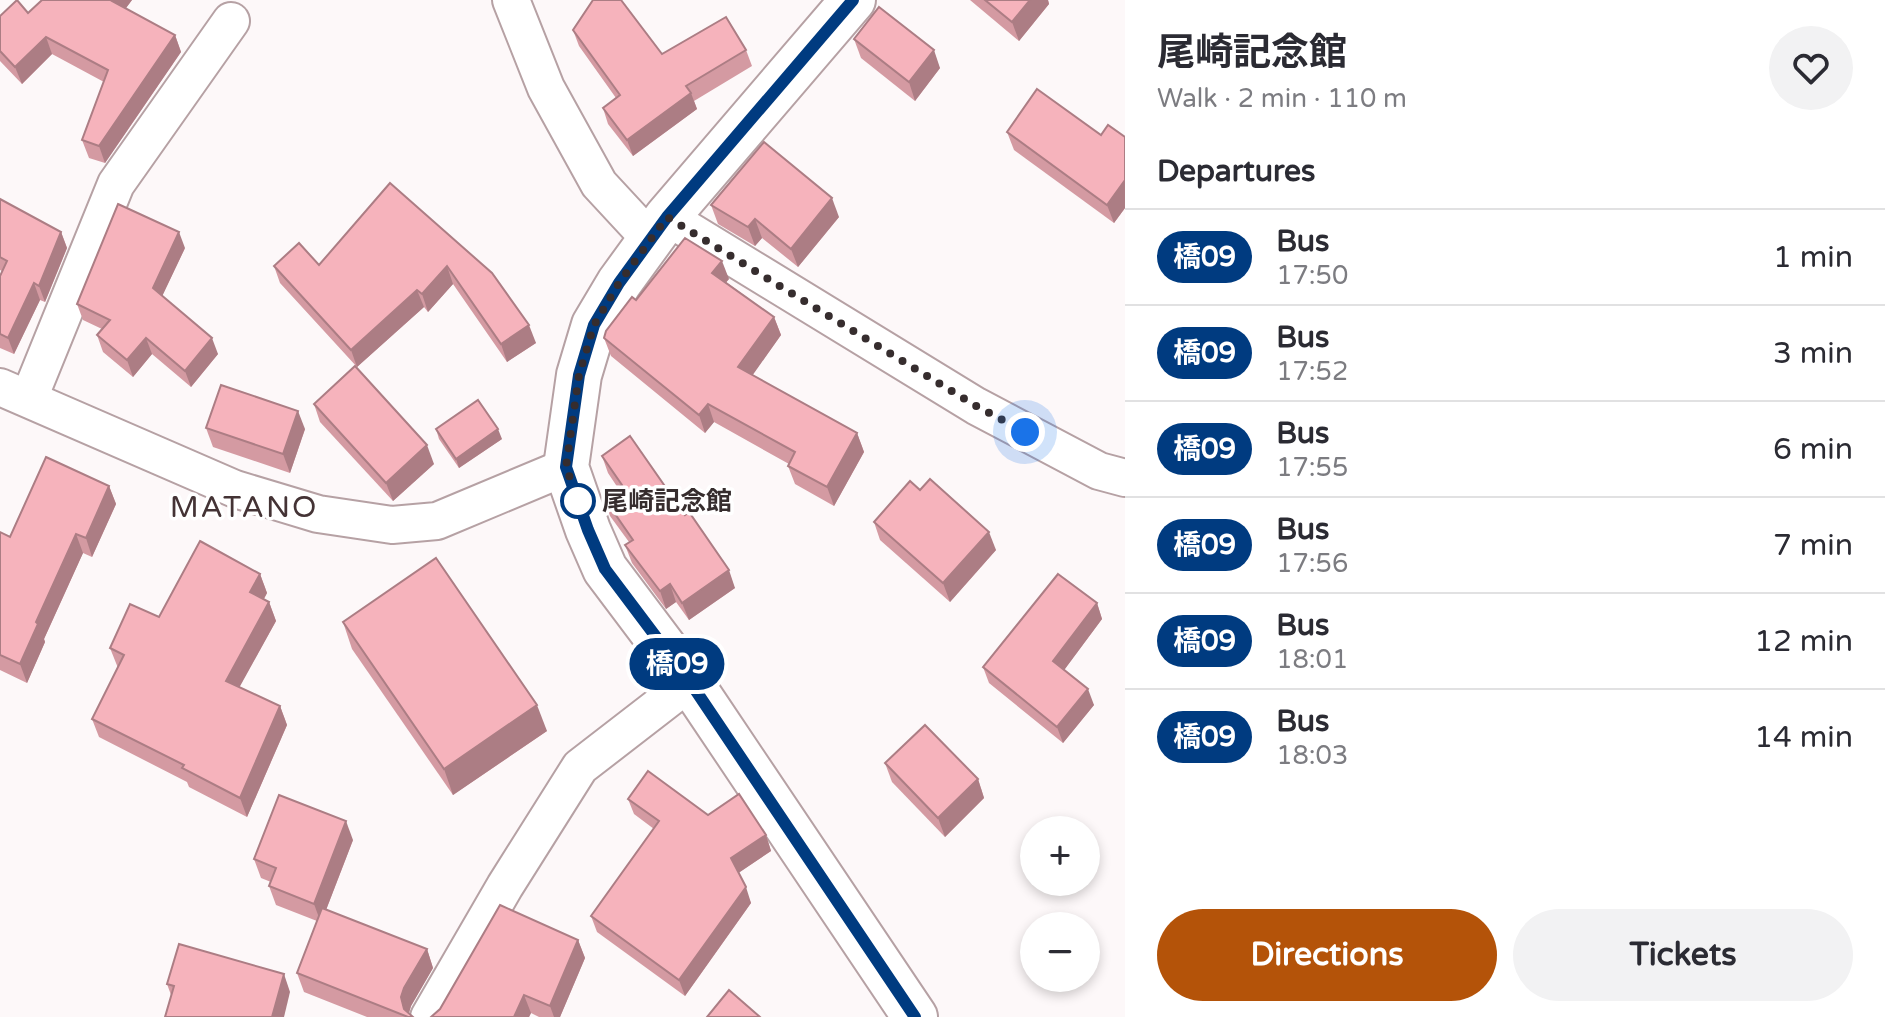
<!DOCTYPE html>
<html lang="en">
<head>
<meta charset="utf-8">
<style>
	body { margin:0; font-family:"Varela Round","Noto Sans JP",sans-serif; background:#f2f2f3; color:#2b2b33; height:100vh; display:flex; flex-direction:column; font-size:30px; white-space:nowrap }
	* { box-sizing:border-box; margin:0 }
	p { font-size:26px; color:#7c7c81 }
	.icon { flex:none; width:44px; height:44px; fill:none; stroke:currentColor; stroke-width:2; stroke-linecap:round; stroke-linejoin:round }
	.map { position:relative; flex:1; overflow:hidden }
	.drawer { display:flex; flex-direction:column; background:#fff; width:760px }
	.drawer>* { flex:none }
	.badge { padding:0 16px; border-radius:26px; font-size:28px; line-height:52px }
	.controls { position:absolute; left:1020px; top:816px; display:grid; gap:16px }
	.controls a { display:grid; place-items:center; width:80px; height:80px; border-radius:50%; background:#fff; box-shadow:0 4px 12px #0003; font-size:40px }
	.you { position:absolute; width:40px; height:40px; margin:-20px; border:6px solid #fff; border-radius:50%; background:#1a73e8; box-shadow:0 0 0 12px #1a73e833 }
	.map>.badge { position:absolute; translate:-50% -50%; box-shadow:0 0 0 4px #fff }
	h2 { padding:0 32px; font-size:30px; line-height:72px }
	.round { display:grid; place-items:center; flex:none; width:84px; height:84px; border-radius:42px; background:#f2f2f3 }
	.overview { display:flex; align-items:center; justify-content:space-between; height:136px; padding:0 32px }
	h1 { font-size:38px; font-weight:700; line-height:60px }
	.button { display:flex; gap:16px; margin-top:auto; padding:16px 32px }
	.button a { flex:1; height:92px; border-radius:48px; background:#b45309; color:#fff; font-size:32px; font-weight:700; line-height:92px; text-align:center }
	.button a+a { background:#f2f2f3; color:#2b2b33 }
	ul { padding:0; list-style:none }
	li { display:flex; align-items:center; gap:24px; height:96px; padding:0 32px; border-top:2px solid #e1e1e2 }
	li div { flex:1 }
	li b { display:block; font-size:30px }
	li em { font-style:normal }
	li .badge { min-width:88px; font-weight:700; text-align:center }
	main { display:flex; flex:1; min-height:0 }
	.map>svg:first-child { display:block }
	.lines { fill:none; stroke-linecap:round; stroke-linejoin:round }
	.street-casing { stroke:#b6a1a4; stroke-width:40 }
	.secondary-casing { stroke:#b6a1a4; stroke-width:48 }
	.street { stroke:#fff; stroke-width:36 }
	.secondary { stroke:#fff; stroke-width:44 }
	.wall { fill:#d49aa2 }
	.shaded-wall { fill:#ac7d84 }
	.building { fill:#f6b3bc; stroke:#ac7d84; stroke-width:2 }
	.line-casing { stroke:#fff; stroke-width:18 }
	.line { stroke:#003b80; stroke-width:12 }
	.walk { stroke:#362d2e; stroke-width:8; stroke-dasharray:0 14.4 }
	.stop-dot { fill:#fff; stroke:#003b80; stroke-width:4 }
	.labels { text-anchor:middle; stroke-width:7; stroke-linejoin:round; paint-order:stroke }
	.stop-label { font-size:26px; font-weight:bold; fill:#362d2e; stroke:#fff; text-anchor:start }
	.quarter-label { font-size:30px; letter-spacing:2px; fill:#443335; stroke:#fff }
</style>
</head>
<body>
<main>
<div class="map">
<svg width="1125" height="1017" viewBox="0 0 1125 1017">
	<rect width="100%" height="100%" fill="#fdf8f9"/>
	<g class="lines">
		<defs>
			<g id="street">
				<polyline points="511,0 546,88 599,184 650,239"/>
				<polyline points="667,217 976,406 1099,471 1125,478"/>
				<polyline points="0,387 235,489 318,514 392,525 437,521 566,467"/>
				<polyline points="29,398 116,184 231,21"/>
				<polyline points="429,1017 505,886 580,767 690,682"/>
			</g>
			<polyline id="secondary" points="853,0 667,217 619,283 594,325 579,375 566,467 588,530 605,569 690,682 915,1017"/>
		</defs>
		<use href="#street" class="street-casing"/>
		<use href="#secondary" class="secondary-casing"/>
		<use href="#street" class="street"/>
		<use href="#secondary" class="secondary"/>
	</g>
	<g class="wall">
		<polygon points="42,0 132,0 125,9 175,35 181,52 105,163 89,158 82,140 104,82 52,54 22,84 0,61 0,16 28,13"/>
		<polygon points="970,0 1048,0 1049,4 1019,41"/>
		<polygon points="573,30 662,54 746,50 752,66 694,101 697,109 633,156 608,124 603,108 616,98 579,46"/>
		<polygon points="854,39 940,68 915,101 861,58"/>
		<polygon points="1007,132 1125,137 1125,208 1114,223 1014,150"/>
		<polygon points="390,183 536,343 507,362 453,284 428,312 424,307 357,367 280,283 274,266 319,265"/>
		<polygon points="0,199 61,232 67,248 45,302 40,300 14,354 0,348 0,276 2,271 0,270"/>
		<polygon points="711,205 839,217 798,267 762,238 755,246 718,224"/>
		<polygon points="185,248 162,296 218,354 191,387 152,354 133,377 103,352 97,335 102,329 83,320 77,304"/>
		<polygon points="729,279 726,282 774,317 781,335 752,375 857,433 864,452 834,506 795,484 788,466 789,464 714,422 705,433 611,356 604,338 636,300"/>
		<polygon points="314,404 434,464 393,501 320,422"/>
		<polygon points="206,428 305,429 290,473 213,447"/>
		<polygon points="436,429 502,439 459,468 439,439"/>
		<polygon points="602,456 735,588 689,620 676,602 666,609 632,563 625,545 629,542 610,516 604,498 618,488 608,473"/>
		<polygon points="109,486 116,504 92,557 83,553 44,639 45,642 27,683 0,670 0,532 10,537"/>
		<polygon points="920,490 996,550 950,602 880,540 874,522"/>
		<polygon points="260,574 267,593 264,599 269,602 276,621 239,687 280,706 287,725 247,817 189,787 187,782 99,737 92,719 118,668 110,648 159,617"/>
		<polygon points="1097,603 1102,619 1064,670 1094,705 1063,743 989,683 983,667"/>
		<polygon points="343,622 547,731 453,795 352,649"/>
		<polygon points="885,763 978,779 984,798 945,837 892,782"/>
		<polygon points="628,799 708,815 766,835 771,851 738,873 751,903 685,996 597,932 591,916 654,829 634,814"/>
		<polygon points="353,840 326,910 427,949 433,968 411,1006 409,1013 413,1017 367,1017 304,992 297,973 317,921 276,905 269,886 271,882 261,878 254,859"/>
		<polygon points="578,940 585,958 560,1017 539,1017 531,1013 529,1017 431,1017"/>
		<polygon points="167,984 290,992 171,995"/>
	</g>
	<g class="shaded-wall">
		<polygon points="113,0 132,0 118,19 112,1"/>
		<polygon points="1030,0 1048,0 1049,4 1019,41 1012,22"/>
		<polygon points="175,35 181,52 105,163 99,146"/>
		<polygon points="46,37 52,54 22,84 15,67"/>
		<polygon points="934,50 940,68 915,101 909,82"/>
		<polygon points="691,93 697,109 633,156 627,140"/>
		<polygon points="1125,180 1125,208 1114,223 1107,205"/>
		<polygon points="832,198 839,217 798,267 791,249"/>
		<polygon points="755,219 762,238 755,246 748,227"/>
		<polygon points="61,232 67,248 45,302 39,286"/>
		<polygon points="179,232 185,248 158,305 153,288"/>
		<polygon points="722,261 729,279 719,291 712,273"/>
		<polygon points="447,266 453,284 428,312 422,294"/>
		<polygon points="34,283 40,300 14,354 8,338"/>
		<polygon points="417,290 424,307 357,367 351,350"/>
		<polygon points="774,317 781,335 745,386 738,367"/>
		<polygon points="529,325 536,343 507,362 501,344"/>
		<polygon points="146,338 152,354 133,377 127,360"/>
		<polygon points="212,338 218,354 191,387 185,371"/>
		<polygon points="708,404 714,422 705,433 699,415"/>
		<polygon points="298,411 305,429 290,473 283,454"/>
		<polygon points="498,429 502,439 459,468 456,459"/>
		<polygon points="857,433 864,452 834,506 827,487"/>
		<polygon points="427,445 434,464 393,501 386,483"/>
		<polygon points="109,486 116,504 92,557 86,538"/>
		<polygon points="989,532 996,550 950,602 943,583"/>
		<polygon points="76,534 83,553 44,639 45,642 27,683 20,664 36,622"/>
		<polygon points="729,570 735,588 689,620 682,603"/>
		<polygon points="260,574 267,593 257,611 250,592"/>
		<polygon points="670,584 676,602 666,609 660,591"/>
		<polygon points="269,602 276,621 233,699 226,681"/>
		<polygon points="1097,603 1102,619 1059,677 1053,661"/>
		<polygon points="1088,689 1094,705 1063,743 1057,727"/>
		<polygon points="537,705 547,731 453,795 444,769"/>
		<polygon points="280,706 287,725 247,817 240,798"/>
		<polygon points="978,779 984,798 945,837 938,818"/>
		<polygon points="346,821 353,840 321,923 314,904"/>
		<polygon points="766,835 771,851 737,874 731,858"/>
		<polygon points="746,887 751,903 685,996 679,980"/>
		<polygon points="578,940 585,958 560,1017 554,1017 550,1006"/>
		<polygon points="427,949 433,968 411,1006 408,1016 404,1009 401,997 404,988"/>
		<polygon points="284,974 290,992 284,1017 272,1017"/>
		<polygon points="524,995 531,1013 529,1017 514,1017"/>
	</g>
	<g class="building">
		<polygon points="17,0 28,13 42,0 113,0 112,1 175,35 99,146 82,140 108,70 46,37 15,67 0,51 0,16"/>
		<polygon points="593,0 621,0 662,54 726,17 746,50 686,86 691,93 627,140 603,108 620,95 573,30"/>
		<polygon points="985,0 1030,0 1012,22"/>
		<polygon points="879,7 934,50 909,82 854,39"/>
		<polygon points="1037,89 1101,135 1108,125 1125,137 1125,180 1107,205 1007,132"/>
		<polygon points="764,142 832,198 791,249 755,219 748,227 711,205"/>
		<polygon points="390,183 492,273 529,325 501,344 447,266 422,294 417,290 351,350 274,266 299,243 319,265"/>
		<polygon points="0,199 61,232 39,286 34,283 8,338 0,334 0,276 7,261 0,257"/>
		<polygon points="118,204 179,232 153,288 212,338 185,371 146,338 127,360 97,335 110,320 77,304"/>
		<polygon points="685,238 722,261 712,273 774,317 738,367 857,433 827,487 788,466 795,452 708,404 699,415 604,338 606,331 632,297 636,300"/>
		<polygon points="355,366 427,445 386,483 314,404"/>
		<polygon points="221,385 298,411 283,454 206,428"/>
		<polygon points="478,400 498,429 456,459 436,429"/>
		<polygon points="630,436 685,515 689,512 729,570 682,603 670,584 660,591 625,545 633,540 604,498 622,485 602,456"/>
		<polygon points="46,457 109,486 86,538 76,534 36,622 38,624 20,664 0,655 0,532 10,537"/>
		<polygon points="930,479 989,532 943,583 874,522 910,481 920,490"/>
		<polygon points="200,541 260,574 250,592 269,602 226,681 280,706 240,798 182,768 184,765 92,719 124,655 110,648 130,604 159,617"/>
		<polygon points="436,558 537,705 444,769 343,622"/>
		<polygon points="1058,574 1097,603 1053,661 1088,689 1057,727 983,667"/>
		<polygon points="925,725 978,779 938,818 885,763"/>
		<polygon points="648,771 708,815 739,794 766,835 731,858 746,887 679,980 591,916 659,821 628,799"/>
		<polygon points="279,795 346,821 314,904 269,886 276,868 254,859"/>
		<polygon points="500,905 578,940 550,1006 524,995 514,1017 431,1017 440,1009"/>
		<polygon points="322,908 427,949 404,988 401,997 404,1009 413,1017 408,1017 297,973"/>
		<polygon points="179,944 284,974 272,1017 165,1017 174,986 167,984"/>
		<polygon points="729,990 760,1017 707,1017"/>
	</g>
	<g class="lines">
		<defs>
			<polyline id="line" points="853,0 667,217 619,283 594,325 579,375 566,467 588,530 605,569 690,682 915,1017"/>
		</defs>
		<use href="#line" class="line-casing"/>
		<use href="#line" class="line"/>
		<polyline class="walk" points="578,501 581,509 566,467 579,375 594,325 619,283 667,217 976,406 1025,432"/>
	</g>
	<circle class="stop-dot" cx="578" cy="501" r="16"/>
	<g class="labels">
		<g class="stop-label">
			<text x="602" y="510">尾崎記念館</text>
		</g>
		<g class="quarter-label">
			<text x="244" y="517">MATANO</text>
		</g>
	</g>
</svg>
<div class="controls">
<a>+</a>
<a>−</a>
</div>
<div class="you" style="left:1025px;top:432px"></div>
<b class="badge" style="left:677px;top:664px;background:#003b80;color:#fff">橋09</b>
</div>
<section class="drawer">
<div class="overview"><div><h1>尾崎記念館</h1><p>Walk · 2 min · 110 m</p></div><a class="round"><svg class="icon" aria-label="heart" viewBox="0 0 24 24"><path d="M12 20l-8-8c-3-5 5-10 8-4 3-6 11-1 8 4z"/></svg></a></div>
<h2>Departures</h2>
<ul>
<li><span class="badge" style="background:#003b80;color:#fff">橋09</span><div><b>Bus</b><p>17:50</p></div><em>1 min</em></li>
<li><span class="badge" style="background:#003b80;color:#fff">橋09</span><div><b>Bus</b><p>17:52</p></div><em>3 min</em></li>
<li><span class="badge" style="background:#003b80;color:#fff">橋09</span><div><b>Bus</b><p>17:55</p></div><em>6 min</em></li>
<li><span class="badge" style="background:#003b80;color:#fff">橋09</span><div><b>Bus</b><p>17:56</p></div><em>7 min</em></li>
<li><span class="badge" style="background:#003b80;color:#fff">橋09</span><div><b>Bus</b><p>18:01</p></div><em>12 min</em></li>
<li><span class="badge" style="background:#003b80;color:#fff">橋09</span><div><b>Bus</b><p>18:03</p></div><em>14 min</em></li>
</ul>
<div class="button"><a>Directions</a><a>Tickets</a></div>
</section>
</main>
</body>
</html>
